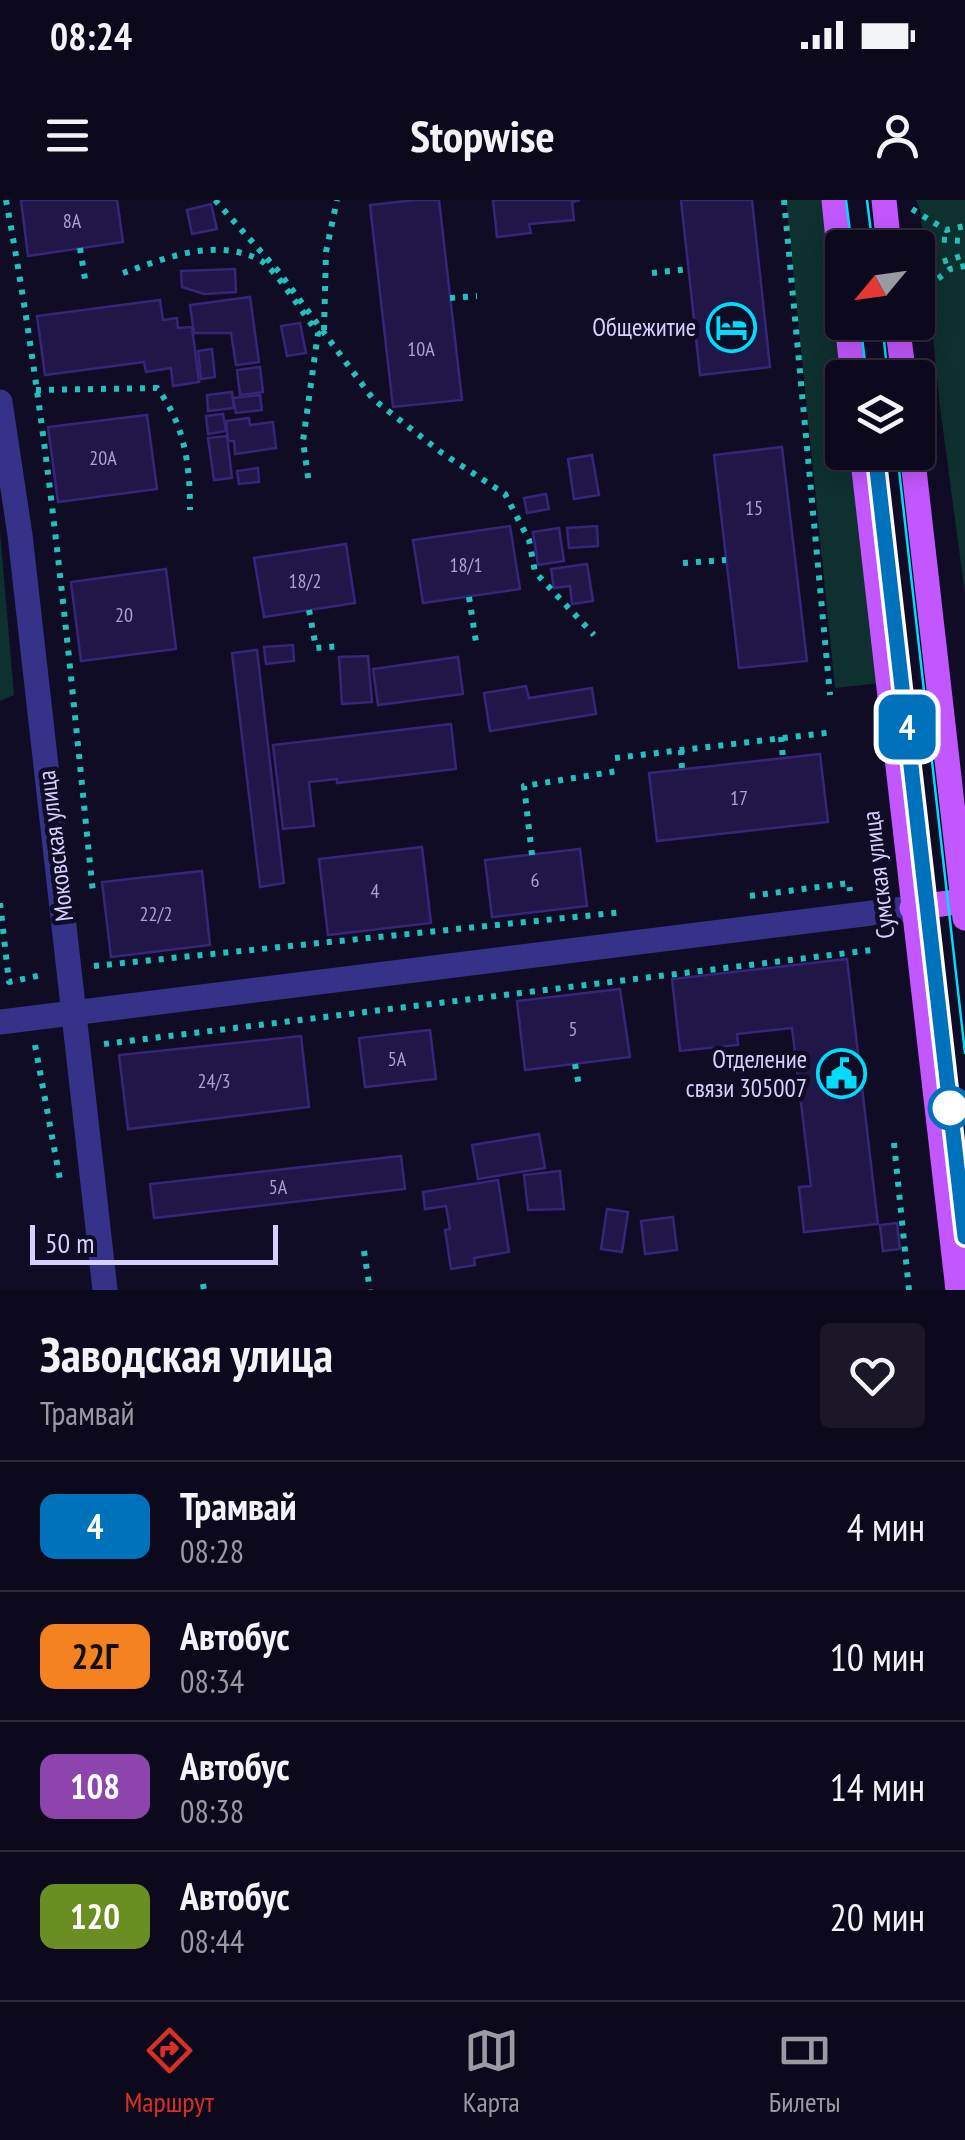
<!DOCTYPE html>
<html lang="ru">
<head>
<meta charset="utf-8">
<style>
	body { margin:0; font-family:"PT Sans Narrow",sans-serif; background:#1b1729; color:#f1f3f6; height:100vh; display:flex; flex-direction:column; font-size:38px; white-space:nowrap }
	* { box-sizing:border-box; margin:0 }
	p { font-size:32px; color:#9a9aa3 }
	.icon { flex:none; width:55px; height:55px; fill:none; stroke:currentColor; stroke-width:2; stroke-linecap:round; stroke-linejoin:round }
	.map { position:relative; height:1090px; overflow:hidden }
	.sheet { display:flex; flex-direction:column; background:#0d091c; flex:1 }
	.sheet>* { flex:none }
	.badge { padding:0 20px; border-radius:15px; font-size:35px; line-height:65px }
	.needle { width:65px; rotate:241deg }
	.fabs { position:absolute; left:825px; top:30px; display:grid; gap:20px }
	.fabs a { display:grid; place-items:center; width:110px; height:110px; border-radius:10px; background:#0d091c; box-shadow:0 5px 25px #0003,0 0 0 2px #2d2a3b; font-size:50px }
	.scale { position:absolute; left:30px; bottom:25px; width:248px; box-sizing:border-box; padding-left:10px; border:5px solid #d6d0ff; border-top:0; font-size:28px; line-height:35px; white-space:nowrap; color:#d6d0ff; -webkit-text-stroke:8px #110c25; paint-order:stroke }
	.map>.badge { position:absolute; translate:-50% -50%; box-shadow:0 0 0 5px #fff }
	.round { display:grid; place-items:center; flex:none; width:105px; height:105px; border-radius:10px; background:#1b1729 }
	.summary { display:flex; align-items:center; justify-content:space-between; height:170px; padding:0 40px }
	h1 { font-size:48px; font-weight:700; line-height:75px }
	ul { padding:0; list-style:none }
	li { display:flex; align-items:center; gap:30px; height:130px; padding:0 40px; border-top:2px solid #2d2a3b }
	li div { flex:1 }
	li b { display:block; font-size:38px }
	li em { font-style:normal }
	li .badge { min-width:110px; font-weight:700; text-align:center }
	.status { display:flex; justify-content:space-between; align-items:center; height:70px; padding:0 50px; background:#0d091c; direction:ltr }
	.status svg { height:28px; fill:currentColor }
	header { display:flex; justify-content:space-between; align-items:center; height:130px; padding:0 40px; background:#0d091c; font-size:45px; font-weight:700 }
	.menu { display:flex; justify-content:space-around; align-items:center; height:140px; border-top:2px solid #2d2a3b; background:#0d091c; font-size:28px; color:#9a9aa3 }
	.menu a { display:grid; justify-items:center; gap:5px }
	.menu .selected { color:#d93025 }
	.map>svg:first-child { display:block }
	.green { fill:#0e302f }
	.building { fill:#211648; stroke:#372577; stroke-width:2.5 }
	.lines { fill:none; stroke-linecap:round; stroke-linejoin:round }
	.path { stroke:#21c2bb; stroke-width:6; stroke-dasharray:5 8; stroke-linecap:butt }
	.minor { stroke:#373289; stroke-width:25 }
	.tertiary { stroke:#373289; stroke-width:25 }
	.primary { stroke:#c357ff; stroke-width:25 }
	.tram { stroke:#00ddfb; stroke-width:2.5 }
	.line-casing { stroke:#fff; stroke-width:22 }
	.line { stroke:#0072bc; stroke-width:15 }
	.stop-dot { fill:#fff; stroke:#0072bc; stroke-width:5 }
	.labels { text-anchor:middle; stroke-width:9; stroke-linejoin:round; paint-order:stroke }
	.number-label { font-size:20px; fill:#a9a2d1 }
	.poi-label { font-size:25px; fill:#d6d0ff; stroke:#110c25; text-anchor:end }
	.street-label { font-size:25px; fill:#d6d0ff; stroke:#110c25 }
</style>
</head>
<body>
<div class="status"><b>08:24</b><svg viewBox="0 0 49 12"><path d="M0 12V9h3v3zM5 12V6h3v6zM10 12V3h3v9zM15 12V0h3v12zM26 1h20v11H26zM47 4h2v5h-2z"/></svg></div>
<header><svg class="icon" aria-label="menu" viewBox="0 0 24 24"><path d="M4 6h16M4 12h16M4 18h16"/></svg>Stopwise<svg class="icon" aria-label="person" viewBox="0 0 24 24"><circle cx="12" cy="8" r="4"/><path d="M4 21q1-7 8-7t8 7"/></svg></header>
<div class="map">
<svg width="965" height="1090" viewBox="0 0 965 1090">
	<rect width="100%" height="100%" fill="#110c25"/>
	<g class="green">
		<polygon points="786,0 827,0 847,177 842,178 842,252 855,253 881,483 835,488"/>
		<polygon points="916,0 965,0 965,394 940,207 920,9"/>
		<polygon points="0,331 14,495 0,501"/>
	</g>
	<g class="building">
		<polygon points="21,0 117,0 123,42 28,56"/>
		<polygon points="415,0 439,0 462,200 393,207 370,5"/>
		<polygon points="493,0 580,0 572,2 574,20 529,24 531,33 497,37"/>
		<polygon points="681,0 752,0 770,167 700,175"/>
		<polygon points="211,4 217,29 192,34 187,10"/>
		<polygon points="235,69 236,92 204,94 182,87 181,71"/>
		<polygon points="250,97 259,162 236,165 231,133 194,133 190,105"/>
		<polygon points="160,100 163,120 177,118 178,128 192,127 199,182 173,186 171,168 146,172 144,162 45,175 37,116"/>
		<polygon points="300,123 306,153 287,156 281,126"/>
		<polygon points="212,149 215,177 201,179 198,151"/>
		<polygon points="260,167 263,192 240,195 237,170"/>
		<polygon points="232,192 234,208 208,211 207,195"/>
		<polygon points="260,195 262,210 236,213 233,198"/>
		<polygon points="223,214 226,231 208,234 206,216"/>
		<polygon points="147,215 157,289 58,302 48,227"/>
		<polygon points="249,218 250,225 273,222 276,248 235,254 234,241 228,241 226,221"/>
		<polygon points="227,236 232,278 214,280 208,238"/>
		<polygon points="782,247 807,461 739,468 714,255"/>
		<polygon points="592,255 599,295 574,299 568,259"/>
		<polygon points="258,268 259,282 239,284 237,271"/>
		<polygon points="546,294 549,309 527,313 524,298"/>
		<polygon points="510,326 520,389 423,403 413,340"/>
		<polygon points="597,326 598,346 569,348 567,328"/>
		<polygon points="559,328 564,361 538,365 533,332"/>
		<polygon points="346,344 355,403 264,417 254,358"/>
		<polygon points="587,364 593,401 572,404 570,386 554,388 551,369"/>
		<polygon points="166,369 176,449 81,461 71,382"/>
		<polygon points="293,445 294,461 266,464 264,447"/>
		<polygon points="257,450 284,683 260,687 232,453"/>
		<polygon points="368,456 372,502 342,504 339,457"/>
		<polygon points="458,457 463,494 378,505 373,469"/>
		<polygon points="526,486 529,498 592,488 596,514 490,531 484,493"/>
		<polygon points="451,524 456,569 337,583 337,579 309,582 314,626 283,629 273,545"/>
		<polygon points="820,554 828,622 657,641 649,573"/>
		<polygon points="422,647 431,723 328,735 319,659"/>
		<polygon points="580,649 587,706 492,717 485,660"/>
		<polygon points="202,671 210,745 111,757 102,682"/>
		<polygon points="847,759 878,1024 804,1032 799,987 811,986 792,828 737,834 738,845 680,851 672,779"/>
		<polygon points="620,789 630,857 525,870 517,801"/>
		<polygon points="430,830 436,879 365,887 359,838"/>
		<polygon points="301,836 309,907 128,929 119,855"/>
		<polygon points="539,934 545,968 478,979 472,945"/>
		<polygon points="401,956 405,989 154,1018 150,984"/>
		<polygon points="560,971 564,1009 528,1010 524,975"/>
		<polygon points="498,980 509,1052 474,1058 475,1065 451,1069 445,1030 450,1029 446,1006 425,1009 423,992"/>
		<polygon points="607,1009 628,1012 622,1052 601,1049"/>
		<polygon points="673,1017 677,1050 645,1054 641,1021"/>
		<polygon points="897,1023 900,1049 883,1051 880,1025"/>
	</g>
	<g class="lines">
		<g class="path">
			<path d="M6,0C49,229 69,461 93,693"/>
			<polyline points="215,0 279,72 373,199 442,253 505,294 529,340 535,372 594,435"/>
			<polyline points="784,0 830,495"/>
			<polyline points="912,9 946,30 965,26"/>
			<polyline points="916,38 965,41"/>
			<polyline points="80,48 85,79"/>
			<polyline points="918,69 965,55"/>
			<path d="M123,73C166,58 215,37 260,60C276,69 305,117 318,133L303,241L309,284"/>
			<polyline points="652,73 689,69"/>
			<polyline points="918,95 950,69 965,66"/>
			<polyline points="450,98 477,96"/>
			<polyline points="324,130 326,52 337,0"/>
			<path d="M36,190L157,188C185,225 190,265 190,310"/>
			<polyline points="927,193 932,231"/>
			<polyline points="683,363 726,360"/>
			<polyline points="469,397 476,442"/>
			<polyline points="309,410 316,448 342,446"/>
			<polyline points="781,537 783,558"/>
			<polyline points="681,550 682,570"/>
			<polyline points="615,558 834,532"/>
			<polyline points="532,655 524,586 618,571"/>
			<polyline points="750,696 849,683 850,691"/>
			<polyline points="0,703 9,782 42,775"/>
			<polyline points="94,766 624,712"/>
			<polyline points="104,844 872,750"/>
			<polyline points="35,845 61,985"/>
			<polyline points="575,864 579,886"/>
			<polyline points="894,943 909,1090"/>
			<polyline points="364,1051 370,1090"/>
			<polyline points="203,1084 204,1090"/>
		</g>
		<polyline class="minor" points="0,822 912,708"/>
		<polyline class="tertiary" points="0,202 20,335 105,1090"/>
		<g class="primary">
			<polyline points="834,0 842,79"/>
			<polyline points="884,0 889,48"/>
			<polyline points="847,122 853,178"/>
			<polyline points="897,122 904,178"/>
			<polyline points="862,252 958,1090"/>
			<polyline points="912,252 965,718"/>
			<polyline points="912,708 963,701"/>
		</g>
		<g class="tram">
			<polyline points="846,0 852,48"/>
			<polyline points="867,0 873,48"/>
			<polyline points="860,122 867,178"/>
			<polyline points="882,122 888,178"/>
			<polyline points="875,252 965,1037"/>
			<polyline points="897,252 965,853"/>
		</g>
	</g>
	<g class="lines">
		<defs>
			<polyline id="line" points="875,252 965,1037"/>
		</defs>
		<use href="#line" class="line-casing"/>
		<use href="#line" class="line"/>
	</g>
	<defs>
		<symbol id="hotel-ring" viewBox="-11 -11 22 22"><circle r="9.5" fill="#110c25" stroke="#00ddfb" stroke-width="1.5"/><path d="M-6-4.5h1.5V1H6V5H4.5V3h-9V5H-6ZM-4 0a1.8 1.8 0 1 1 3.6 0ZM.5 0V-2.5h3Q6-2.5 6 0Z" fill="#00ddfb"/></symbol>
		<symbol id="civic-ring" viewBox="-11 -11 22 22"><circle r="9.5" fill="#110c25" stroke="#00ddfb" stroke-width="1.5"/><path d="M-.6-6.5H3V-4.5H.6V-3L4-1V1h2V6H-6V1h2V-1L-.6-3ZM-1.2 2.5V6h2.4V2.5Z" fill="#00ddfb"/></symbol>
	</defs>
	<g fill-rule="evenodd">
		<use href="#hotel-ring" x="704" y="100" width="55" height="55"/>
		<use href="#civic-ring" x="814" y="846" width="55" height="55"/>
	</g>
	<circle class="stop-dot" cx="950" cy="908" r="20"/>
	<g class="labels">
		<g class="number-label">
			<text x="72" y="28">8А</text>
			<text x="421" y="156">10А</text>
			<text x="103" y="265">20А</text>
			<text x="754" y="315">15</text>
			<text x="466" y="372">18/1</text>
			<text x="305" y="388">18/2</text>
			<text x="124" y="422">20</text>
			<text x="739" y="605">17</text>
			<text x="535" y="687">6</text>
			<text x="375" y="698">4</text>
			<text x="156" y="721">22/2</text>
			<text x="573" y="836">5</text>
			<text x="397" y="866">5А</text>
			<text x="214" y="888">24/3</text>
			<text x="278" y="994">5А</text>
		</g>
		<g class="poi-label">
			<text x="696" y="136">Общежитие</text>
			<text x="807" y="868">Отделение<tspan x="807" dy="29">связи 305007</tspan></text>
		</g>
		<g class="street-label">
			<text transform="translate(55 646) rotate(-97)" y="9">Моковская улица</text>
			<text transform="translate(878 675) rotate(-97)" y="9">Сумская улица</text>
		</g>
	</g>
</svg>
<div class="fabs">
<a><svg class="needle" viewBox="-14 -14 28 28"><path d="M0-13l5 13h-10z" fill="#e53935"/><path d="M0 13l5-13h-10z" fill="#9a9aa3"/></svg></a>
<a><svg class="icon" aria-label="layers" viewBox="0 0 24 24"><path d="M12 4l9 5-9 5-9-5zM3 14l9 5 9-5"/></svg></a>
</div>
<div class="scale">50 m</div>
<b class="badge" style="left:907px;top:527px;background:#0072bc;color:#fff">4</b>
</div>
<section class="sheet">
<div class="summary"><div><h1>Заводская улица</h1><p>Трамвай</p></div><a class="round"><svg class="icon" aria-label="heart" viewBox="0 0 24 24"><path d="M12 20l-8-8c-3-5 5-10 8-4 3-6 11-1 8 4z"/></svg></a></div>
<ul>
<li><span class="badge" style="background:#0072bc;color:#fff">4</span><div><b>Трамвай</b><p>08:28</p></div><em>4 мин</em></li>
<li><span class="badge" style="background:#f58220;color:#111">22Г</span><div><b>Автобус</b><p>08:34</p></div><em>10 мин</em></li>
<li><span class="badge" style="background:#8e44ad;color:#fff">108</span><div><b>Автобус</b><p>08:38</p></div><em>14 мин</em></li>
<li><span class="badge" style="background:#6b8e23;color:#fff">120</span><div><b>Автобус</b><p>08:44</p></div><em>20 мин</em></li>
</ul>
</section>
<nav class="menu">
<a class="selected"><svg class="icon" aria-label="directions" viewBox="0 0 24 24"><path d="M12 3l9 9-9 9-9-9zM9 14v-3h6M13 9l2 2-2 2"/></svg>Маршрут</a>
<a><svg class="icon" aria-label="map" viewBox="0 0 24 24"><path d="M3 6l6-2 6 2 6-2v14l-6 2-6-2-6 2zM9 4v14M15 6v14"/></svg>Карта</a>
<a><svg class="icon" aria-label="tickets" viewBox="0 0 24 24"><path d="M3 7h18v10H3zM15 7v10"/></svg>Билеты</a>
</nav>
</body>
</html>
